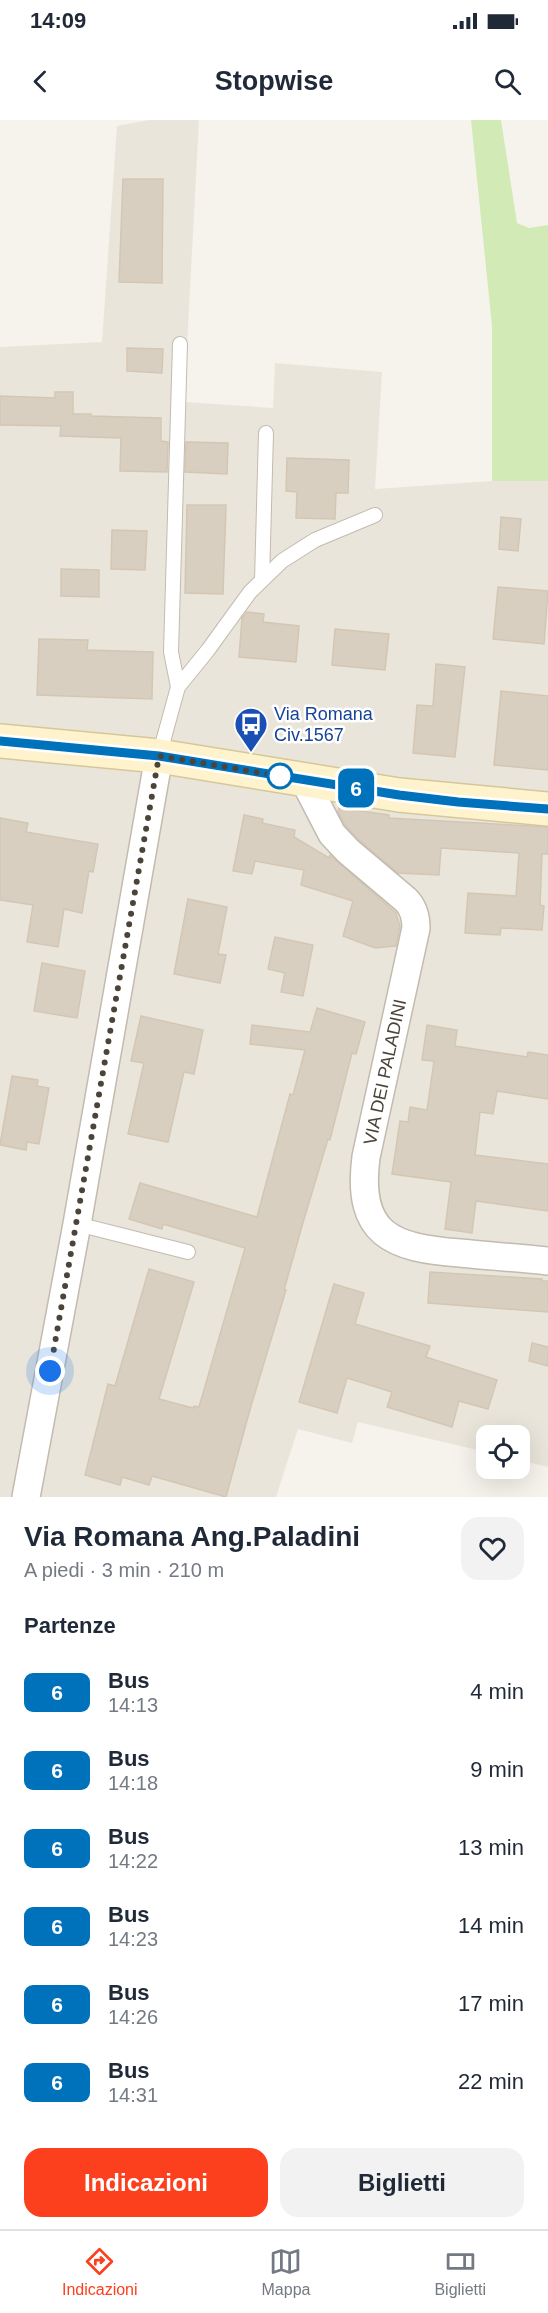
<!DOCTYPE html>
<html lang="it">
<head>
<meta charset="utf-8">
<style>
	body { margin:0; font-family:Arial,sans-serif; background:#f2f2f3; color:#1f2937; height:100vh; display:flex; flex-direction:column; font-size:22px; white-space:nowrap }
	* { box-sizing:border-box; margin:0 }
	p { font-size:20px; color:#747a83 }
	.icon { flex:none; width:33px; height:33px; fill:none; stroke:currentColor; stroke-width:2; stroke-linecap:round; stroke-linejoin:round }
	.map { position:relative; height:1377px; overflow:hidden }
	.panel { display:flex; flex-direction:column; background:#fff; flex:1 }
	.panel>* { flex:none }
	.badge { padding:0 12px; border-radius:9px; font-size:21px; line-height:39px }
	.tools { position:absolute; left:476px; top:1305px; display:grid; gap:12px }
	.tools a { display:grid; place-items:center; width:54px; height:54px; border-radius:12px; background:#fff; box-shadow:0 6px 24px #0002; font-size:30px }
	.you { position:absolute; width:30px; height:30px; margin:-15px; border:4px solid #fff; border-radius:50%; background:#1a73e8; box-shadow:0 0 0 9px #1a73e833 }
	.map>.badge { position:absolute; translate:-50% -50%; box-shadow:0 0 0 3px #fff }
	h2 { padding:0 24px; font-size:22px; line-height:54px }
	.round { display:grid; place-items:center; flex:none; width:63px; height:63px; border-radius:18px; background:#f2f2f3 }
	.headline { display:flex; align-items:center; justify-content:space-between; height:102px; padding:0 24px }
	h1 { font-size:28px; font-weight:700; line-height:45px }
	.cta { display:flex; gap:12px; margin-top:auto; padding:12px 24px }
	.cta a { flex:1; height:69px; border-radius:18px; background:#fc3f1d; color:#fff; font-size:24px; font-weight:700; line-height:69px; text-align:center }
	.cta a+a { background:#f2f2f3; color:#1f2937 }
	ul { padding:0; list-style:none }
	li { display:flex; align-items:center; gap:18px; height:78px; padding:0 24px }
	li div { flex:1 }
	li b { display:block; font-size:22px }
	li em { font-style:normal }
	li .badge { min-width:66px; font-weight:700; text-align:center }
	.status { display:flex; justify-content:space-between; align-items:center; height:42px; padding:0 30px; background:#fff; direction:ltr }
	.status svg { height:16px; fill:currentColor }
	header { display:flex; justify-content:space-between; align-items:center; height:78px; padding:0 24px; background:#fff; font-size:27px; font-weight:700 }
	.menu { display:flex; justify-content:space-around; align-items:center; height:84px; border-top:2px solid #e0e1e3; background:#fff; font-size:16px; color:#747a83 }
	.menu a { display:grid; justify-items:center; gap:3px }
	.menu .current { color:#fc3f1d }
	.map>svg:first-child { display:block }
	.residential { fill:#eae5da }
	.green { fill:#d2eab5 }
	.building { fill:#d8cfc1; stroke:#d3c7b4; stroke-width:1.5 }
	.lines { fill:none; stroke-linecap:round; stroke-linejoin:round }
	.lane-casing { stroke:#c2bbae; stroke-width:16 }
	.street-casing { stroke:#c2bbae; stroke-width:30 }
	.secondary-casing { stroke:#d6c79b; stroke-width:36 }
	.lane { stroke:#fff; stroke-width:14 }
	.street { stroke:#fff; stroke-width:27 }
	.secondary { stroke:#fff3cd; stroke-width:33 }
	.line-casing { stroke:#fff; stroke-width:14 }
	.line { stroke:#0072bc; stroke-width:9 }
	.walk { stroke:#4b4439; stroke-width:6; stroke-dasharray:0 10.8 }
	.stop-dot { fill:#fff; stroke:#0072bc; stroke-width:3 }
	.labels { text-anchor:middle; stroke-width:5; stroke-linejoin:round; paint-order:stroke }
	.transit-label { font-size:18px; fill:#164399; stroke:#fff; text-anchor:start }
	.street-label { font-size:18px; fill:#4b4439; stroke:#fff }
</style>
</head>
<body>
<div class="status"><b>14:09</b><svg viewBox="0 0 49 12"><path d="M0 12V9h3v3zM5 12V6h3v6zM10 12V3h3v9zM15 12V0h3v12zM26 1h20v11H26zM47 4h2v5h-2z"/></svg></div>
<header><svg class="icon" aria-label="back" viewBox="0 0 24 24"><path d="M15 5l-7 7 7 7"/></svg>Stopwise<svg class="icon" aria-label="search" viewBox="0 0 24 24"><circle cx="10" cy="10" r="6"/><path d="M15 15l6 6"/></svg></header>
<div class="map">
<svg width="548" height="1377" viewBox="0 0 548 1377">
	<rect width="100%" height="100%" fill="#f6f3ec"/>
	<polygon class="residential" points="149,0 199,0 184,282 273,288 275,243 382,252 375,369 492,361 548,361 548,1347 519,1340 519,1316 486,1316 486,1332 358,1302 352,1323 298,1309 276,1377 0,1377 0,227 102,222 117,6"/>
	<polygon class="green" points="471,0 501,0 517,103 529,108 548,105 548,361 492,361 492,206"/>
	<g class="building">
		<polygon points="123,59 163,59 162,163 119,162"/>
		<polygon points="127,228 163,229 162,253 127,251"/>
		<polygon points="55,272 73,272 73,294 91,294 91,296 161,298 161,321 168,322 167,352 120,351 121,318 60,316 61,306 0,305 0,276 55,278"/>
		<polygon points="186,322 228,323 227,354 185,352"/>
		<polygon points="287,338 349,340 348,373 336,373 335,399 296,398 297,372 286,371"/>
		<polygon points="187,385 226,385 223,474 185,473"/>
		<polygon points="501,397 521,399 518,431 499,429"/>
		<polygon points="112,410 147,411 145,450 111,449"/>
		<polygon points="61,449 99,450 99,477 61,476"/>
		<polygon points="498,467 548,471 544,524 493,519"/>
		<polygon points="247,492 264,494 263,502 299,506 296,542 239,537 242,498"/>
		<polygon points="335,509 389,514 385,550 332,545"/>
		<polygon points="39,519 88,520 87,530 153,532 152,579 37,575"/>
		<polygon points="436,544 465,547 455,637 413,633 417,585 433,586"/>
		<polygon points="501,571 548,576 548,650 494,645"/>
		<polygon points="339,688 389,695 389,698 548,707 548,734 542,734 540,785 544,786 542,810 501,808 500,815 465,813 468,773 516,776 519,733 441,728 439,755 398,753 359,720 345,705 338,692"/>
		<polygon points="244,695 263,699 262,703 295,710 294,717 329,738 330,735 396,793 400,806 396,826 375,828 343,816 353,781 301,765 304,750 255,741 252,754 233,751"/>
		<polygon points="0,698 28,703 26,712 98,724 93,752 89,751 82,793 64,789 58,827 27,822 33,785 0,780"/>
		<polygon points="188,779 227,787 218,834 226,835 220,863 174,854"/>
		<polygon points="275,817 313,825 303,876 281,872 285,853 268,849"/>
		<polygon points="42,843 85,851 77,898 34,891"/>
		<polygon points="317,888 365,902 356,934 352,933 330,1020 328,1019 302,1106 284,1170 286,1170 251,1286 226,1377 152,1356 149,1365 122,1357 120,1365 85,1355 108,1264 115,1266 149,1149 194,1162 159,1279 193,1288 194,1286 199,1287 245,1128 163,1104 162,1109 129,1099 140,1063 257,1097 290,974 293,975 305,930 250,924 252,905 310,912"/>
		<polygon points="141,896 203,910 194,954 184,952 168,1022 128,1014 144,943 131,941"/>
		<polygon points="427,905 457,910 455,926 527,937 528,932 548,935 548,979 497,971 493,994 480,992 475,1035 548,1044 548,1091 476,1081 472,1113 445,1109 451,1062 392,1054 400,1001 408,1002 410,987 427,990 434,941 422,940"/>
		<polygon points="12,956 38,960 37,966 49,968 39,1024 27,1022 26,1030 0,1025"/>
		<polygon points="430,1152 542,1159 542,1161 548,1161 548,1192 428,1183"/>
		<polygon points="334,1164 364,1173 355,1204 430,1226 426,1237 497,1260 488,1289 459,1281 452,1307 387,1287 392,1272 347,1258 337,1293 299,1282"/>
		<polygon points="532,1223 548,1227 548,1246 529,1241"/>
	</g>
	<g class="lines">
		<defs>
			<g id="lane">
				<polyline points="262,460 266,313"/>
				<polyline points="178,567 171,532 180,224"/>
				<polyline points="159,636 178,567 208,530 250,472 282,441 315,420 375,395"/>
				<polyline points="77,1104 188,1132"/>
			</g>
			<g id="street">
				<path d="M304,660L332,714L348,731L406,780C414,788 416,797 416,808L366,1037C356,1115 392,1128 460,1133C490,1136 519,1138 548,1141"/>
				<polyline points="26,1377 77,1104 159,636"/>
			</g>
			<polyline id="secondary" points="0,621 159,636 399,675 548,689"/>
		</defs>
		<use href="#lane" class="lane-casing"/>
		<use href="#street" class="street-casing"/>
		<use href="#secondary" class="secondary-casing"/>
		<use href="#lane" class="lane"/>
		<use href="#street" class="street"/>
		<use href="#secondary" class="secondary"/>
	</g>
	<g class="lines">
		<defs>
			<polyline id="line" points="0,621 159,636 399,675 458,682 548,689"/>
		</defs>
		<use href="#line" class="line-casing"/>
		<use href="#line" class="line"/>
		<polyline class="walk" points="50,1251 159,636 280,656"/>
	</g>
	<defs>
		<symbol id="bus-pin" viewBox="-11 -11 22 30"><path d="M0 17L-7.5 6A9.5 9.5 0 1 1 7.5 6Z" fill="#1a4fb4" stroke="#fff"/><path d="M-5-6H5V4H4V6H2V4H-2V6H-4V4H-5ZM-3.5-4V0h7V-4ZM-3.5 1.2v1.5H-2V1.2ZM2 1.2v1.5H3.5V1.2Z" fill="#fff"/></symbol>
	</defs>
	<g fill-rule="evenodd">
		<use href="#bus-pin" x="232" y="585" width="38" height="52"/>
	</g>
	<circle class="stop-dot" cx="280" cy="656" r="12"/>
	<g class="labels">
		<g class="transit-label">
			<text x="274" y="600">Via Romana<tspan x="274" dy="21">Civ.1567</tspan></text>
		</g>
		<g class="street-label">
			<text transform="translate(385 952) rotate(-78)" y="6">VIA DEI PALADINI</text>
		</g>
	</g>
</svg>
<div class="tools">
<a><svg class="icon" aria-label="locate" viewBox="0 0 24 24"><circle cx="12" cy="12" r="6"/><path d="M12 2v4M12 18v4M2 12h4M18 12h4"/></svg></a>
</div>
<div class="you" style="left:50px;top:1251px"></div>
<b class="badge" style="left:356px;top:668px;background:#0072bc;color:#fff">6</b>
</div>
<section class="panel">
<div class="headline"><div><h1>Via Romana Ang.Paladini</h1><p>A piedi · 3 min · 210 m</p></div><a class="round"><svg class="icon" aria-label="heart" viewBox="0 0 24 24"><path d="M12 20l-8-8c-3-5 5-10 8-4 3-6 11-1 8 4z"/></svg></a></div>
<h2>Partenze</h2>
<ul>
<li><span class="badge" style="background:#0072bc;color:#fff">6</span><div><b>Bus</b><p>14:13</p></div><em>4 min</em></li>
<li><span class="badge" style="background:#0072bc;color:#fff">6</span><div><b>Bus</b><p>14:18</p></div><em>9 min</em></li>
<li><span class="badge" style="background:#0072bc;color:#fff">6</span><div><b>Bus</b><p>14:22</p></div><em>13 min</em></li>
<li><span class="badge" style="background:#0072bc;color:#fff">6</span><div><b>Bus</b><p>14:23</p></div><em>14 min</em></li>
<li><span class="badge" style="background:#0072bc;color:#fff">6</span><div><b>Bus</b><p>14:26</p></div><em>17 min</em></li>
<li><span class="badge" style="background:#0072bc;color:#fff">6</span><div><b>Bus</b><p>14:31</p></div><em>22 min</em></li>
</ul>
<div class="cta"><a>Indicazioni</a><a>Biglietti</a></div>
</section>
<nav class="menu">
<a class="current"><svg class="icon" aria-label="directions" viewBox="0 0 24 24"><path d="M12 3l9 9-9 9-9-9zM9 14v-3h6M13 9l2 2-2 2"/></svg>Indicazioni</a>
<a><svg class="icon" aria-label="map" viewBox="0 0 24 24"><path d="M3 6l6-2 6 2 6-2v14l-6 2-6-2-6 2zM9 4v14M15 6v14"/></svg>Mappa</a>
<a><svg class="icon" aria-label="tickets" viewBox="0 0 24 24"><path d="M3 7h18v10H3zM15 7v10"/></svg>Biglietti</a>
</nav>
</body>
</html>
